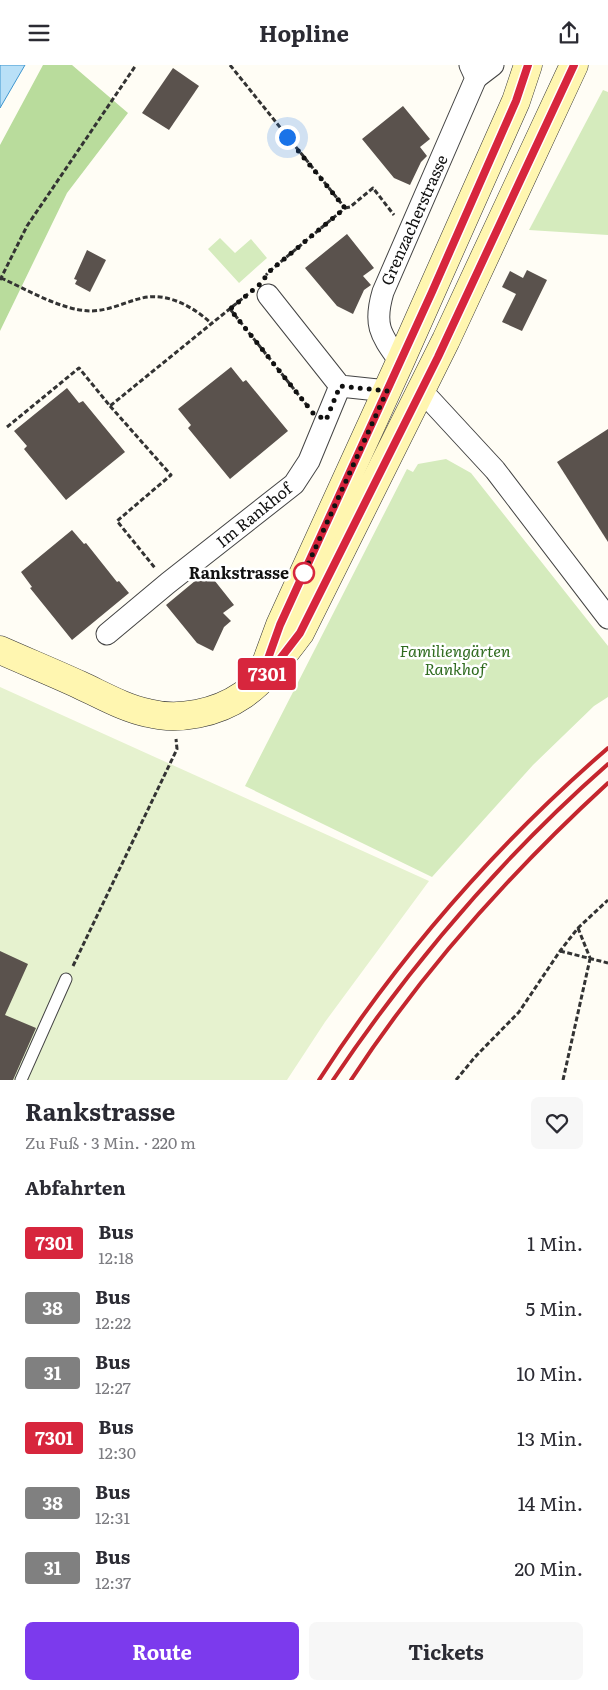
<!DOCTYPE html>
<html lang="de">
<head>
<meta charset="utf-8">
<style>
	body { margin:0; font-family:Literata,serif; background:#f7f7f7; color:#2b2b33; height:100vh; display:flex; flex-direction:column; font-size:19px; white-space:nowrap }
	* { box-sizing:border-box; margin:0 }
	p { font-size:16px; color:#7c7c81 }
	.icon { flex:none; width:28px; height:28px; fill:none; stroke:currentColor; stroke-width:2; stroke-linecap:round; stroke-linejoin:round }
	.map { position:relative; height:1015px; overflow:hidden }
	.details { display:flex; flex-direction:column; background:#fff; flex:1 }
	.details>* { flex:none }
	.badge { padding:0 10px; border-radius:4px; font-size:18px; line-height:32px }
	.you { position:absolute; width:25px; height:25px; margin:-12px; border:4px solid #fff; border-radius:50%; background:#1a73e8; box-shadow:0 0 0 8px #1a73e833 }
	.map>.badge { position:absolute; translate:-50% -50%; box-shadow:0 0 0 2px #fff }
	h2 { padding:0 25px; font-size:19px; line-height:45px }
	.round { display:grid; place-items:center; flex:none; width:52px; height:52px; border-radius:8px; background:#f7f7f7 }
	.headline { display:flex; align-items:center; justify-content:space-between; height:85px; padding:0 25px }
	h1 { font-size:24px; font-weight:700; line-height:38px }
	.action { display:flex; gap:10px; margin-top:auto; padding:10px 25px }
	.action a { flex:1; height:58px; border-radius:8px; background:#7c3aed; color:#fff; font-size:20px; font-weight:700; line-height:58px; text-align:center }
	.action a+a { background:#f7f7f7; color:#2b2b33 }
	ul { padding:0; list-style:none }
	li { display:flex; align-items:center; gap:15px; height:65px; padding:0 25px }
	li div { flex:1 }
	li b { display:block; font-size:19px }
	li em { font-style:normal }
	li .badge { min-width:55px; font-weight:700; text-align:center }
	header { display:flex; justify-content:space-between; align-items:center; height:65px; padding:0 25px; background:#fff; font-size:22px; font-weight:700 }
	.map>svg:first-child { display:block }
	.green { fill:#d5ebbd }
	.forest { fill:#b9dc9c }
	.pitch { fill:#e6f2cf }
	.water { fill:#b9e0f7; stroke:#3f96cf }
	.building { fill:#5a524d }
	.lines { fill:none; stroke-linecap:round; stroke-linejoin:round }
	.lane-casing { stroke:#444; stroke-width:13 }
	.street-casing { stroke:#444; stroke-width:23 }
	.secondary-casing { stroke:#333; stroke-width:29 }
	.path { stroke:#333; stroke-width:3; stroke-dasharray:5 2.5; stroke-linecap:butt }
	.lane { stroke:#fff; stroke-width:11 }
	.street { stroke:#fff; stroke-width:21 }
	.secondary { stroke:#fff6b0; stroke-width:28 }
	.rail { stroke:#c4262e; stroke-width:4 }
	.line-casing { stroke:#fff; stroke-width:11 }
	.line { stroke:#d7263d; stroke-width:8 }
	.walk { stroke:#111; stroke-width:5; stroke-dasharray:0 9 }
	.stop-dot { fill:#fff; stroke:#d7263d; stroke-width:2.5 }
	.labels { text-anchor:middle; stroke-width:5; stroke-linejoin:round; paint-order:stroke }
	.street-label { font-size:16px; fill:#111; stroke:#fff }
	.stop-label { font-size:16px; font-weight:bold; fill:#111; stroke:#fff; text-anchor:end }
	.park-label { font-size:16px; font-style:italic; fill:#2f6b1f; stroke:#fff }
</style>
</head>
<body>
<header><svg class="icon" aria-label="menu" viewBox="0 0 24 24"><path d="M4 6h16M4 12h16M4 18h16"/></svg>Hopline<svg class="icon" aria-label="share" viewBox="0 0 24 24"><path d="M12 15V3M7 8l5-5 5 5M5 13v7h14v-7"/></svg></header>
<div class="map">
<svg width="608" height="1015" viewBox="0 0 608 1015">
	<rect width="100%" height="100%" fill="#fffdf5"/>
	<g class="green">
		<polygon points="603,25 608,27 608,170 529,165"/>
		<polygon points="220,173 235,188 251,174 267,193 239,218 208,184"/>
		<polygon points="446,394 471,408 608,581 608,632 594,641 533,700 432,812 245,721 407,404 413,407 418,399"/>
	</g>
	<polygon class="forest" points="43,0 72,0 128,48 67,128 0,266 0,80"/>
	<polygon class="pitch" points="0,622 429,816 325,957 287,1015 0,1015"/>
	<polygon class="water" points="0,0 25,0 0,43"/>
	<g class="building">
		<polygon points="173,3 199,21 169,65 142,48"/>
		<polygon points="403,41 430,74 420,82 427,91 421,97 410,120 394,113 362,74"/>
		<polygon points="347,169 374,203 363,211 371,220 364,225 353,249 337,241 305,203"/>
		<polygon points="87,185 106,195 90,227 75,219 77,215 74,214"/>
		<polygon points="527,205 547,215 522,266 502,257 516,229 502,222 510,206 523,213"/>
		<polygon points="231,302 243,317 246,315 288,366 230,414 188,363 191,360 178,344"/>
		<polygon points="67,323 79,338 83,336 125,387 66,435 24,384 27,381 14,366"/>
		<polygon points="608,364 608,477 557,397"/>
		<polygon points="72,465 84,479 86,478 117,517 119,516 129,528 72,575 30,523 32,522 21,507"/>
		<polygon points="207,506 234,540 223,548 231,556 224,562 213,586 197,578 166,540"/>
		<polygon points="0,886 28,899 5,950 36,963 13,1015 0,1015"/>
	</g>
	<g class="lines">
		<defs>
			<polyline id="lane" points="21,1015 66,914"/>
			<g id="street">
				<polyline points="476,13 493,0"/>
				<polyline points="268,230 340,321 387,326"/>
				<path d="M400,297C381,270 373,261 383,227L476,13L470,0"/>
				<polyline points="422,326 495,405 608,553"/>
				<polyline points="107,569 168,518 294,419 309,396 340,321"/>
			</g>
			<g id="secondary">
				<path d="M0,585C27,597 54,608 80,620C102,630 124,643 148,648C179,656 217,648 243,630C266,614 283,590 300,568L446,275L574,0"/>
				<polyline points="265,601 280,560 400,297 516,36 528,0"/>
			</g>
		</defs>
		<use href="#lane" class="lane-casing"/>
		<use href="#street" class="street-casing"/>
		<use href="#secondary" class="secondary-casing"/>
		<g class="path">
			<polyline points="230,0 345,143 271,205 266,210"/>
			<polyline points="345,143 350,142 373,123 394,150"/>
			<path d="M1,213C28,225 61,245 90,246C109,246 125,237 142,233C168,227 193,242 211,258"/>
			<polyline points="0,215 27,161 136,0"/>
			<polyline points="230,244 309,343"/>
			<polyline points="110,341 171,410 117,456 155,503"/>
			<polyline points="7,362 79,303 110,341 248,229"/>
			<polyline points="578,863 590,893"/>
			<polyline points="560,886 608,898"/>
			<polyline points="73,901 177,684 176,674"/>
			<polyline points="456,1015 475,992 519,947 560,886 578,863 608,835"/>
			<polyline points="563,1015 590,894"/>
		</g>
		<use href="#lane" class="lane"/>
		<use href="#street" class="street"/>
		<use href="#secondary" class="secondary"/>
		<g class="rail">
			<path d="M319,1015C399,891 496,780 608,683"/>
			<path d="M333,1015C412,898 502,792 608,699"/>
			<path d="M351,1015C423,905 511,807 608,718"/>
		</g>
	</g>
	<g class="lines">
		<defs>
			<polyline id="line" points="528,0 516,36 432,227 280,560 260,616 280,594 300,568 438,292 574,0"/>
		</defs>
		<use href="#line" class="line-casing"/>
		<use href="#line" class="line"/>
		<polyline class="walk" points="287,72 345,143 271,205 259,220 230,244 313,348 326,355 340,321 387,326 304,508"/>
	</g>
	<circle class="stop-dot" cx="304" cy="508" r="10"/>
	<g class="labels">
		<g class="street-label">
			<text transform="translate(414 155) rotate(-66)" y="6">Grenzacherstrasse</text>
			<text transform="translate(254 450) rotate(-39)" y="6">Im Rankhof</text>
		</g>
		<g class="stop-label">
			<text x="289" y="514">Rankstrasse</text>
		</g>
		<g class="park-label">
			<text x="455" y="592">Familiengärten<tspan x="455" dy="18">Rankhof</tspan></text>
		</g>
	</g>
</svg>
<div class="you" style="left:287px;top:72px"></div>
<b class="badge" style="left:267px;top:609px;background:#d7263d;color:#fff">7301</b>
</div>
<section class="details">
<div class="headline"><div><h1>Rankstrasse</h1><p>Zu Fuß · 3 Min. · 220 m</p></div><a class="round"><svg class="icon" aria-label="heart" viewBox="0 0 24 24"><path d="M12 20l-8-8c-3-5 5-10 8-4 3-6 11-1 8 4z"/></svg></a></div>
<h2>Abfahrten</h2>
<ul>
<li><span class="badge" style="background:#d7263d;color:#fff">7301</span><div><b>Bus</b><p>12:18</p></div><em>1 Min.</em></li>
<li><span class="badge" style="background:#808080;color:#fff">38</span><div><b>Bus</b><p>12:22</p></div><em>5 Min.</em></li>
<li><span class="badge" style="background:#808080;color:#fff">31</span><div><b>Bus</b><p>12:27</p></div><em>10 Min.</em></li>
<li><span class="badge" style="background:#d7263d;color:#fff">7301</span><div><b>Bus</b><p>12:30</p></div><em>13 Min.</em></li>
<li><span class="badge" style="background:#808080;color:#fff">38</span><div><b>Bus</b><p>12:31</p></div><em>14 Min.</em></li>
<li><span class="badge" style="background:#808080;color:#fff">31</span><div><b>Bus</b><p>12:37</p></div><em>20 Min.</em></li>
</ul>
<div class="action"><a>Route</a><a>Tickets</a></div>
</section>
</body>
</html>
